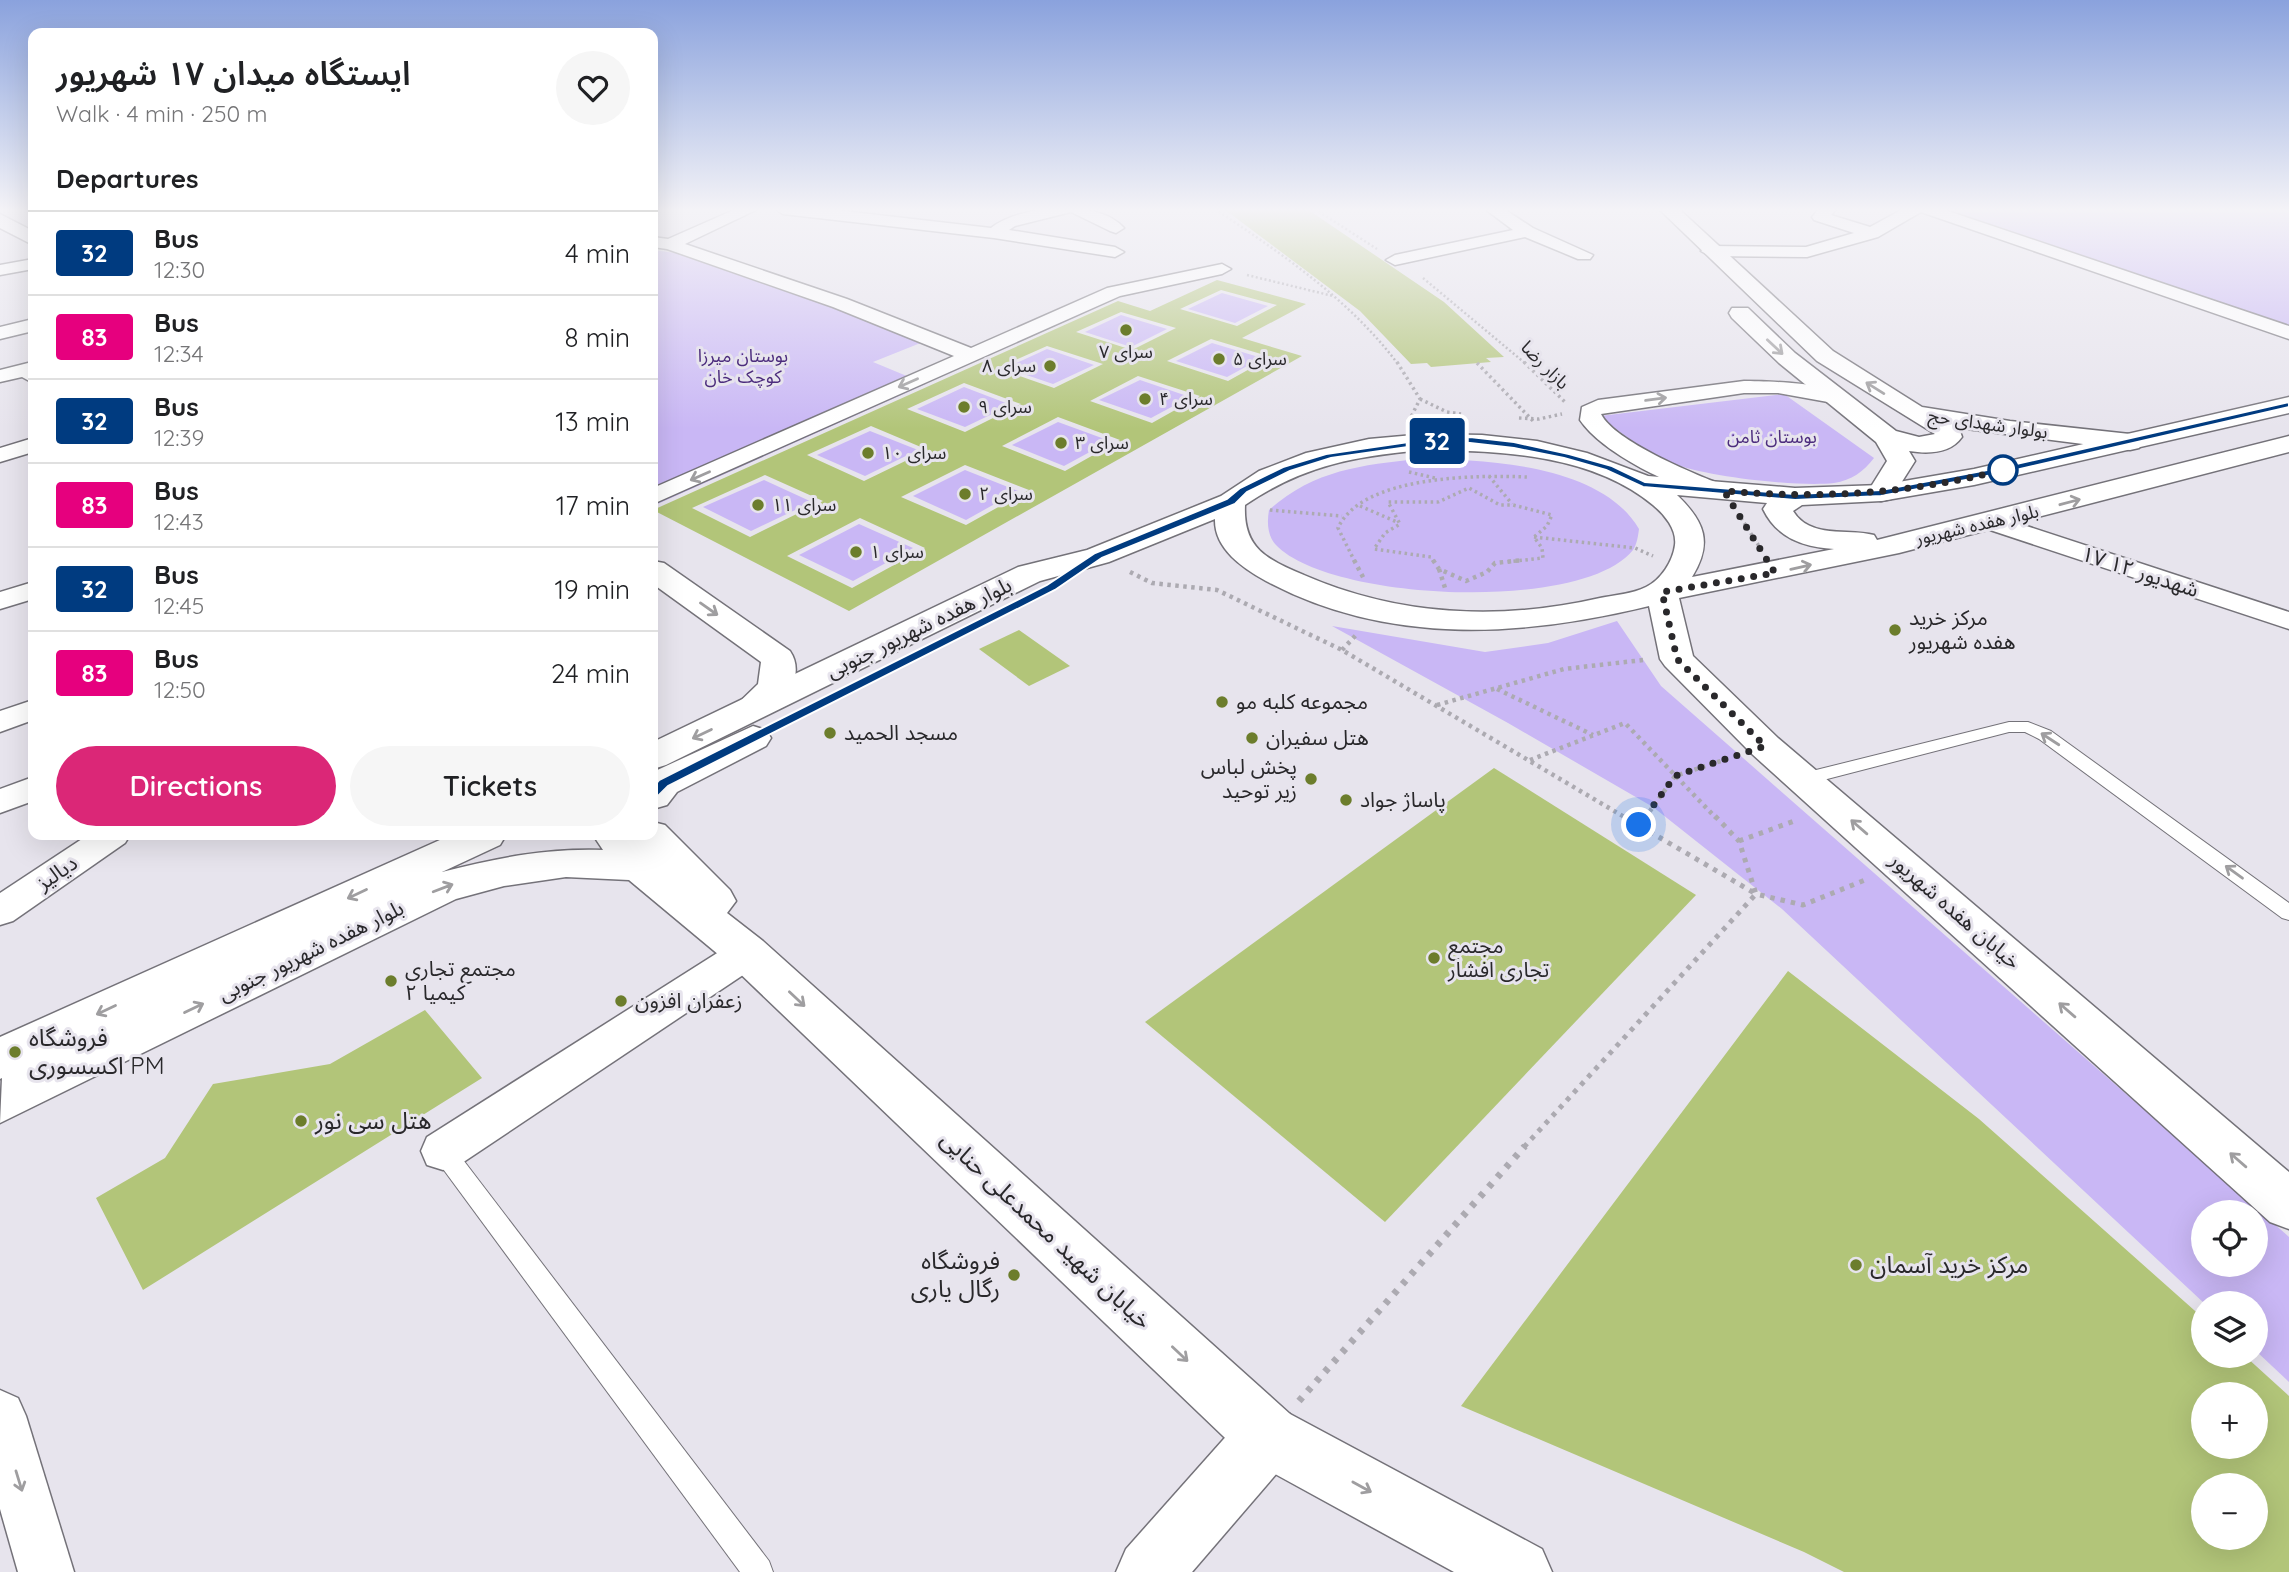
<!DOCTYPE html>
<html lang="en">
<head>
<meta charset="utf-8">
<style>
	body { margin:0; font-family:Quicksand,"Noto Sans Arabic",sans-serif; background:#f6f6f6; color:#202124; height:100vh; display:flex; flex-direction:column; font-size:26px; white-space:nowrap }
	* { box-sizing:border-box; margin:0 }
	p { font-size:23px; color:#757577 }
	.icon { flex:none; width:38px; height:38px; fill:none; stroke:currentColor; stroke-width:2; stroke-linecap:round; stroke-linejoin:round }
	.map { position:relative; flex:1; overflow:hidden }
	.sheet { position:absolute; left:28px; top:28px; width:630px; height:812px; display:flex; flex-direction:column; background:#fff; border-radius:14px; box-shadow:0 7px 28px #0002 }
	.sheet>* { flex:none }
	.badge { padding:0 14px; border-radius:5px; font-size:24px; line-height:46px }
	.fabs { position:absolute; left:2191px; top:1200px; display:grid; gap:14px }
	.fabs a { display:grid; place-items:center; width:77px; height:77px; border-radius:50%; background:#fff; box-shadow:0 7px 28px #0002; font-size:35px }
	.you { position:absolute; width:35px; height:35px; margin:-18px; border:5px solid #fff; border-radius:50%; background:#1a73e8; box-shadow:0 0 0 10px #1a73e833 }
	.map>.badge { position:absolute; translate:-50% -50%; box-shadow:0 0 0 4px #fff }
	h2 { padding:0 28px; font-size:26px; line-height:63px }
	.round { display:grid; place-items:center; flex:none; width:74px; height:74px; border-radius:37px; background:#f6f6f6 }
	.summary { display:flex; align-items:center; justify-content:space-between; height:119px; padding:0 28px }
	h1 { font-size:33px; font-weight:600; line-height:52px }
	.primary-button { display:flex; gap:14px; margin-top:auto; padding:14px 28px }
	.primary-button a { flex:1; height:80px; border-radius:42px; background:#db2777; color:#fff; font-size:28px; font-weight:600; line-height:80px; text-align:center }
	.primary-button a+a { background:#f6f6f6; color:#202124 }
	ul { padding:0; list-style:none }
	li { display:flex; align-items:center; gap:21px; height:84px; padding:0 28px; border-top:2px solid #e0e0e0 }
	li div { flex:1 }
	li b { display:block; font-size:26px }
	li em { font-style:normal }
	li .badge { min-width:77px; font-weight:700; text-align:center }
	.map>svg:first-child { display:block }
	.green { fill:#c9b7f5; fill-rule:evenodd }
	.building { fill:#b2c579; fill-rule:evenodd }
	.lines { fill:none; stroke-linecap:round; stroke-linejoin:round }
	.service-casing { stroke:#747279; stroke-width:2 }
	.minor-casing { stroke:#747279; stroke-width:3 }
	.tertiary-casing { stroke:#747279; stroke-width:3 }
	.secondary-casing { stroke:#747279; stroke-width:3 }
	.primary-casing { stroke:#747279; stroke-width:3 }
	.path-far4 { stroke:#acaab1; stroke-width:2.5; stroke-dasharray:2 2.5; stroke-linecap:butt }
	.path-far3 { stroke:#acaab1; stroke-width:3.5; stroke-dasharray:2.5 3.5; stroke-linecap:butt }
	.path-far2 { stroke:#acaab1; stroke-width:4.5; stroke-dasharray:3.5 4.5; stroke-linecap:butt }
	.path-far1 { stroke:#acaab1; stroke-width:5; stroke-dasharray:4.5 6; stroke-linecap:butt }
	.path { stroke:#acaab1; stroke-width:7; stroke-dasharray:5 8; stroke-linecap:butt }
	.service { fill:#fff; fill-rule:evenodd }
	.minor { fill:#fff; fill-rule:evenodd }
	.tertiary { fill:#fff; fill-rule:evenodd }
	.secondary { fill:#fff; fill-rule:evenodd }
	.primary { fill:#fff; fill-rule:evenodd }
	.oneway { stroke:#9f9ea0 }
	.line { fill:#003b80; stroke:#fff; stroke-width:2 }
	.walk { stroke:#29282b; stroke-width:7; stroke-dasharray:0 12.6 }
	.poi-dot { fill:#6c7d2c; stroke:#e7e4ed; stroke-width:2.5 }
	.stop-dot { fill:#fff; stroke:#003b80; stroke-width:3.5 }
	.labels { text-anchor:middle; stroke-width:6; stroke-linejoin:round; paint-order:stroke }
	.far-poi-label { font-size:18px; fill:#29282b; stroke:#e7e4ed; text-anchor:start }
	.far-park-label { font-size:18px; fill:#4c2c7d; stroke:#e7e4ed }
	.far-street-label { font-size:18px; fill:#29282b; stroke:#e7e4ed }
	.street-label { font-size:21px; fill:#29282b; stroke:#e7e4ed }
	.poi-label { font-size:21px; fill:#29282b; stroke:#e7e4ed; text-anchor:start }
	.near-poi-label { font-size:24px; fill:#29282b; stroke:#e7e4ed; text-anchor:start }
	.near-street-label { font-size:24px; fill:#29282b; stroke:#e7e4ed }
</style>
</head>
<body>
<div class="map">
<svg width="2289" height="1572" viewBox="0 0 2289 1572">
	<rect width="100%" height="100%" fill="#e7e4ed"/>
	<g class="green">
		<polygon points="1946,209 2289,209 2289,327"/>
		<polygon points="653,250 683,254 938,336 873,362 926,384 653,506"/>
		<polygon points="1222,293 1268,306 1235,323 1188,309"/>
		<polygon points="1121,315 1167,329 1131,347 1085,332"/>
		<polygon points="1212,343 1262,358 1227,377 1176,361"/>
		<polygon points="1047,349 1094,365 1053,384 1006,368"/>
		<polygon points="1140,380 1190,397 1151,418 1099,400"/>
		<polygon points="964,387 1011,405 965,427 917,409"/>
		<path d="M1784,394L1874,458C1863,472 1852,480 1834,483C1798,487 1706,477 1672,463C1645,452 1623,435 1600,416Z"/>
		<polygon points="1058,422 1110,441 1064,466 1012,445"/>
		<polygon points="870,431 918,450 865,476 817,455"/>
		<path d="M1419,459C1486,459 1602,465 1639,529C1638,536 1637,544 1633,550C1583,613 1329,601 1276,545C1267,535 1267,522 1269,510C1314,470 1361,465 1419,459Z"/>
		<polygon points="965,470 1018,491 966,520 913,496"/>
		<polygon points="764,480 812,502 751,531 703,507"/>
		<polygon points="859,524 913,548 853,581 799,555"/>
		<path d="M1617,621L1661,686L2289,1237V1382L2256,1351V1304H2205L1782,909L1653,807L1508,723L1332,626L1485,652L1548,643ZM2203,1213H2256V1265H2203Z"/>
	</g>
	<g class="building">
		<polygon points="1224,209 1307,209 1444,302 1504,357 1486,358 1491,362 1431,367 1427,363 1411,364 1360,311"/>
		<path d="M1217,280L1306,304L1242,338L1302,356L849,611L653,510L1118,301L1150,311ZM1221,290L1277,305L1237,326L1180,309ZM1121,312L1176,328L1132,350L1076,332ZM1211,339L1271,357L1228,381L1167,361ZM1047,346L1103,364L1054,388L997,368ZM1138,376L1200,396L1152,423L1090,401ZM964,383L1021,404L965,432L907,409ZM1058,417L1120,440L1065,471L1002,446ZM871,426L928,450L864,481L807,455ZM965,465L1029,490L966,525L901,497ZM765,475L823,501L750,537L692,508ZM860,518L925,548L852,588L787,556Z"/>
		<polygon points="1019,630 1070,666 1029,686 979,649"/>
		<polygon points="1494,768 1696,895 1385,1222 1145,1022"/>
		<path d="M1788,971L1979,1119L2203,1318V1356H2245L2289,1396V1572H1844L1804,1552L1461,1406ZM2203,1395H2256V1447H2203ZM2203,1486H2256V1538H2203Z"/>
		<polygon points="425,1010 482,1078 143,1290 96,1198 165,1158 213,1084 330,1064"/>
	</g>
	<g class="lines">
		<defs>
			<g id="service">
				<polygon points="2009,722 2028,722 2051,731 2289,903 2289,920 2282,918 2039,739 2025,732 2009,732 1804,785 1795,779 1804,773"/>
				<polygon points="443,1141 451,1144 769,1561 773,1572 740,1572 435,1158 431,1151 435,1144"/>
			</g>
			<g id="minor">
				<polygon points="736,209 758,209 685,244 847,299 971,348 1107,288 1222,264 1231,269 1222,274 1120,296 653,504 653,488 954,356 833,307 667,249 653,247 653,237 668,239"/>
				<path d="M775,209H826L991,228C1020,205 1098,198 1124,228L1116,233L1110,231L1071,212L1015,226L1009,230L1115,247L1124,252L1115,257L994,238L783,214Z"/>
				<polygon points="1485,209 1504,209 1533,228 1593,255 1590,259 1578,259 1525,237 1395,265 1386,260 1395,255 1513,230"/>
				<polygon points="1819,209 1836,209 1831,215 1870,227 1903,209 1942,209 2289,326 2289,339 1921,212 1878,237 1807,257 1710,256 1701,251 1710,246 1806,247 1854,233 1814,220 1812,217"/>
				<polygon points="33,259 33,269 0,275 0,265"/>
				<polygon points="33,319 33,331 0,339 0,327"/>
				<polygon points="28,363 33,364 33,383 22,377 0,382 0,370"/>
				<path d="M1744,381C1764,381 1839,383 1850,398L1839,404L1778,393H1744L1601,414C1614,441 1694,474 1723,485L1726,490L1723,495L1714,497C1675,488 1603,454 1580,420L1582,407L1598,400Z"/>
				<polygon points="33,438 33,452 0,462 0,448"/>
				<polygon points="1990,514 2289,612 2289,629 1981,527 1977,522 1981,517"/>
				<polygon points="33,582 33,599 0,609 0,592"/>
				<polygon points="33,700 33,720 0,732 0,711"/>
				<polygon points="33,777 33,801 0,813 0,789"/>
				<polygon points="88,835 130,835 125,843 13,921 0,925 0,893"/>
				<polygon points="747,939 761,943 766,953 761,963 459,1165 443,1170 427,1165 421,1151 427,1137 733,943"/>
				<polygon points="0,1390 18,1398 26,1416 74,1572 18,1572 0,1509"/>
			</g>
			<g id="tertiary">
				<path d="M1659,209H1679L1833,351L1922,407L2010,421L2130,434L2139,436L2143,442L2139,448L2130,450L1959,428L1962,437C1950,454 1928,454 1909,451L1915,461L1891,499L1881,501L1871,499L1867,493L1887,461L1876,442L1779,363L1732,318L1729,313L1732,308H1748L1795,353L1896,431L1919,437L1935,434L1817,361Z"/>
				<polygon points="1268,1405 1290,1414 1299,1436 1290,1458 1192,1572 1116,1572 1126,1549 1246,1414"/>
			</g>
			<g id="secondary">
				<polygon points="0,214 33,231 33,245 0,228"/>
				<path d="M653,561L664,563L790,651C812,683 766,729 733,721L728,713L758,684L761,662L653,584Z"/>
			</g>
			<g id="primary">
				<path d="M2289,397V413L1974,485L1881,501L1802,505L1793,511C1810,539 1847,528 1874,535L1877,540L2289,436V452L1899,553L1679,598L1693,656L1778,738L2289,1172V1229L2270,1222L1752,754L1665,666L1660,659L1649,606C1521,637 1387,646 1266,581C1243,568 1214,549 1215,519L1109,562L1040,581L666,765L653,769V742L1018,567L1087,550L1221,496L1259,471L1306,453L1369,439L1425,434L1482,435L1537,441L1587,453L1648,476L1795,488L1881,485L1974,469ZM1425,450C1502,451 1591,454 1653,505C1664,514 1677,529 1675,545C1673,561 1661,580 1646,587C1633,594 1614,595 1600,598C1500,621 1398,616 1304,575C1267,559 1243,549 1245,505C1304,465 1355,456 1425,450ZM1677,495L1767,503L1763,509C1777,538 1803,547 1834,549L1692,577C1713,543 1705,522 1677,495Z"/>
				<polygon points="753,726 766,730 771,738 766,746 677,792 667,805 653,809 653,772"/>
				<path d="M653,822L665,825L730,890L736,901L727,913L763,941L1290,1414L1542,1549L1552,1572H1454L1246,1458L731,965L629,880L566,877L504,886L456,899L0,1123L2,1078L0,1079V1037L451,835H506L500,845L442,872C496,858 547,848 603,850L593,835H653Z"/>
			</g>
		</defs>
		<use href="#service" class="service-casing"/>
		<use href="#minor" class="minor-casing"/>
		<use href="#tertiary" class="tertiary-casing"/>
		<use href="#secondary" class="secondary-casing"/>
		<use href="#primary" class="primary-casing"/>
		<g class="path-far4">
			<path d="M1215,209C1282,254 1349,299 1398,364"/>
			<polyline points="1315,209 1377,249"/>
			<polyline points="1247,275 1333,296"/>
			<polyline points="1423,278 1526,364"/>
		</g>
		<g class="path-far3">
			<polyline points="1397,362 1420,399 1411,417"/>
			<polyline points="1524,362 1566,403"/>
			<polyline points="1477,363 1535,423"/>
			<polyline points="1420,399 1447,412 1461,414"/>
			<polyline points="1519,418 1539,419 1562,414"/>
			<polyline points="1409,472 1435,478"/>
			<polyline points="1489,476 1512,504"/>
			<polyline points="1360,506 1397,522"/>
			<polyline points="1270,510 1342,516"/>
			<polyline points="1741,518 1759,546"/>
			<polyline points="1534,537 1635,548 1653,556"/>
			<path d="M1355,562L1338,528C1362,475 1478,475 1527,477"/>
			<polyline points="1434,562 1431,557 1374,549 1385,533 1400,524 1388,502 1438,502 1469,488 1500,505 1513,505 1552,515 1547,526 1534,537 1542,548 1543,558 1506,562"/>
		</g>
		<g class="path-far2">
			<polyline points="1354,560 1364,579"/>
			<polyline points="1433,560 1439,569 1466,581 1487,572 1495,563 1523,560"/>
			<polyline points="1439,569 1446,591"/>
			<polyline points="1130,572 1152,583 1217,590 1342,650 1626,818"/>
			<polyline points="1342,650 1357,634"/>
			<polyline points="1497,689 1593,735"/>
			<polyline points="1437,705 1564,669 1643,660"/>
			<polyline points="1530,760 1625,723 1716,818"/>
			<polyline points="1645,818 1675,776 1730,758"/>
		</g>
		<g class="path-far1">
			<polyline points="1715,816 1739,841 1756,894 1803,905 1865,880"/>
			<polyline points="1639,825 1646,816"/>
			<polyline points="1739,841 1797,820"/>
			<polyline points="1524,1147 1756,894 1623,816"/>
		</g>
		<polyline class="path" points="1299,1401 1525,1146"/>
		<use href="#service" class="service"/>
		<use href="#minor" class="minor"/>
		<use href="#tertiary" class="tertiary"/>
		<use href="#secondary" class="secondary"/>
		<use href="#primary" class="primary"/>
	</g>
	<defs><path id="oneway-shaft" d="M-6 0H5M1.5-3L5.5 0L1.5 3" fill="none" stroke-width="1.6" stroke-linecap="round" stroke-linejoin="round" transform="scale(1.75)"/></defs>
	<g class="oneway">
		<use href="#oneway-shaft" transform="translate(1775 347) rotate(43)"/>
		<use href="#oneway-shaft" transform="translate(908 383) rotate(156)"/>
		<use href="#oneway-shaft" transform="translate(1875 388) rotate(-148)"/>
		<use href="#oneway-shaft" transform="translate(1656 399) rotate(-8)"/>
		<use href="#oneway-shaft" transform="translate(700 476) rotate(156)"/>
		<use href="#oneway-shaft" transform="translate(2070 502) rotate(-15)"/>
		<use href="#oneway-shaft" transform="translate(1801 567) rotate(-13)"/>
		<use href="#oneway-shaft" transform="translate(709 609) rotate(35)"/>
		<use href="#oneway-shaft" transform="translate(702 734) rotate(154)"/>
		<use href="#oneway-shaft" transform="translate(2050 739) rotate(-147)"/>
		<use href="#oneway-shaft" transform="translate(1859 827) rotate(-139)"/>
		<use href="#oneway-shaft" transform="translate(2234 872) rotate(-144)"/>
		<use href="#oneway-shaft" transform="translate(443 888) rotate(-21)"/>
		<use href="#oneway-shaft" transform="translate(357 894) rotate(155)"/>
		<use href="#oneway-shaft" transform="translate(797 999) rotate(43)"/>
		<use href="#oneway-shaft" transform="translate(194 1008) rotate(-26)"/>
		<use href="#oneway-shaft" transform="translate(106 1010) rotate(155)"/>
		<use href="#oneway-shaft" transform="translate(2067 1010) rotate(-139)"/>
		<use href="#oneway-shaft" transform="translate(2238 1160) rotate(-139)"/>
		<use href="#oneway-shaft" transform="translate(1180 1354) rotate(43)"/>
		<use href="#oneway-shaft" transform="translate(19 1481) rotate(73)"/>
		<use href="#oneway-shaft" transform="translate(1362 1487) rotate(29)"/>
	</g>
	<linearGradient id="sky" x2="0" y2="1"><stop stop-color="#8aa2dd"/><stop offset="0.49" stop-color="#f4f3f7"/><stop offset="1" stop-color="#f4f3f7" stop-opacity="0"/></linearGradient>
	<rect width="2289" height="429" fill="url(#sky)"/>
	<polygon class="line" points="2289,402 2289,407 2003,473 1881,496 1795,500 1643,487 1606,470 1564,458 1514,448 1470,443 1429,444 1331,458 1290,471 1247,492 1235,504 1102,558 1055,590 668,786 653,801 646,796 659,780 1047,585 1095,553 1227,499 1240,488 1283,467 1326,454 1429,439 1470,437 1514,442 1569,454 1612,466 1645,482 1795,494 1881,490 2003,467"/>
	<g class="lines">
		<path class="walk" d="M1639,825L1675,776L1765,746L1677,659L1662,592L1775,573L1724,491C1821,499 1908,494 2003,470"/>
	</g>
	<g class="poi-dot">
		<circle cx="1126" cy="330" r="7"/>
		<circle cx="1219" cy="359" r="7"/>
		<circle cx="1050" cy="366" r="7"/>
		<circle cx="1145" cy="399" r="7"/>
		<circle cx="964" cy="407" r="7"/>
		<circle cx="1061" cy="443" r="7"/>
		<circle cx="868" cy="453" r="7"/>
		<circle cx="965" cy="494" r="7"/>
		<circle cx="758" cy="505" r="7"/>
		<circle cx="856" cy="552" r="7"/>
		<circle cx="1895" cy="630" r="7"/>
		<circle cx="1222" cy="702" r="7"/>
		<circle cx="830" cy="733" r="7"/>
		<circle cx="1252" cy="738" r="7"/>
		<circle cx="1311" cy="779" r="7"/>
		<circle cx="1346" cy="800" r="7"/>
		<circle cx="1434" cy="958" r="7"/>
		<circle cx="391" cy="981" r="7"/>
		<circle cx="621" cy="1001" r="7"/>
		<circle cx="15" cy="1052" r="7"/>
		<circle cx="301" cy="1121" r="7"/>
		<circle cx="1856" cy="1265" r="7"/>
		<circle cx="1014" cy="1275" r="7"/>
	</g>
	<circle class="stop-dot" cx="2003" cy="470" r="14"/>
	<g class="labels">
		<g class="far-poi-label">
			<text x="1126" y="358" text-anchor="middle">سرای ۷</text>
			<text x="1233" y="365">سرای ۵</text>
			<text x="1036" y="372" text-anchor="end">سرای ۸</text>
			<text x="1159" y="405">سرای ۴</text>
			<text x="978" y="413">سرای ۹</text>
			<text x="1075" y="449">سرای ۳</text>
			<text x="882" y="459">سرای ۱۰</text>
			<text x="979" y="500">سرای ۲</text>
			<text x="772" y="511">سرای ۱۱</text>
			<text x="870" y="558">سرای ۱</text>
		</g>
		<g class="far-park-label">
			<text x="743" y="362">بوستان میرزا<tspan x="743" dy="21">کوچک خان</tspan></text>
			<text x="1772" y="443">بوستان ثامن</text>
		</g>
		<g class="far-street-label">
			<text transform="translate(1545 365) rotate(45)" y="6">بازار رضا</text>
			<text transform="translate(1988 424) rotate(8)" y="6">بولوار شهدای حج</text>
			<text transform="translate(1977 525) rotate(-13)" y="6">بلوار هفده شهریور</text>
		</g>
		<g class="street-label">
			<text transform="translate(2140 572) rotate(18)" y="7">۱۷ شهدیور ۱۲</text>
			<text transform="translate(919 628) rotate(-26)" y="7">بلوار هفده شهریور جنوبی</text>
			<text transform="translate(57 873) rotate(-34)" y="7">دیالیز</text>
			<text transform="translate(1955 911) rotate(41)" y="7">خیابان هفده شهریور</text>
			<text transform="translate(311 951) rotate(-26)" y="7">بلوار هفده شهریور جنوبی</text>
		</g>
		<g class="poi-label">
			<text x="1909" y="625">مرکز خرید<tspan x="1909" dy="24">هفده شهریور</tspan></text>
			<text x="1236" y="709">مجموعه کلبه مو</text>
			<text x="844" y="740">مسجد الحمید</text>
			<text x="1266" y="745">هتل سفیران</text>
			<text x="1297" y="774" text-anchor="end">پخش لباس<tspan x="1297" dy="24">زیر توحید</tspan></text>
			<text x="1360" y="807">پاساژ جواد</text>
			<text x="1448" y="953">مجتمع<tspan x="1448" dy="24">تجاری افشار</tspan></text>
			<text x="405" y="976">مجتمع تجاری<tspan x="405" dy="24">کیمیا ۲</tspan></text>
			<text x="635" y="1008">زعفران افزون</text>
		</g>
		<g class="near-poi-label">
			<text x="29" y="1046">فروشگاه<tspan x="29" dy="28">اکسسوری PM</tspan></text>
			<text x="315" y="1129">هتل سی نور</text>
			<text x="1000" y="1269" text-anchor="end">فروشگاه<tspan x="1000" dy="28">رگال یاری</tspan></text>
			<text x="1870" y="1273">مرکز خرید آسمان</text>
		</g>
		<g class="near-street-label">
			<text transform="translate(1046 1230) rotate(43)" y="8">خیابان شهید محمدعلی حنایی</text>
		</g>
	</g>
</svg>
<div class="fabs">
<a><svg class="icon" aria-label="locate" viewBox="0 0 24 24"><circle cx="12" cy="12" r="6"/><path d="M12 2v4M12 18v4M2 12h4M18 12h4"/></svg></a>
<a><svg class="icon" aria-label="layers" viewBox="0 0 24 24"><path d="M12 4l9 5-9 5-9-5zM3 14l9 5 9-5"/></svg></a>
<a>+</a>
<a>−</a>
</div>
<div class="you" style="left:1639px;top:825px"></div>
<b class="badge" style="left:1437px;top:441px;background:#003b80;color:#fff">32</b>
<section class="sheet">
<div class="summary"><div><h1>ایستگاه میدان ۱۷ شهریور</h1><p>Walk · 4 min · 250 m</p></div><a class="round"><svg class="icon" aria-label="heart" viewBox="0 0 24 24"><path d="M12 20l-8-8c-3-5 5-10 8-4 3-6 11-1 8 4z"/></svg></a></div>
<h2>Departures</h2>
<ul>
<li><span class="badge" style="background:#003b80;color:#fff">32</span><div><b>Bus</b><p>12:30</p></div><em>4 min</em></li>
<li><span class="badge" style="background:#e6007e;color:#fff">83</span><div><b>Bus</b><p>12:34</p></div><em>8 min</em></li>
<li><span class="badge" style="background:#003b80;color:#fff">32</span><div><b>Bus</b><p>12:39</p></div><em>13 min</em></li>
<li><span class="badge" style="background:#e6007e;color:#fff">83</span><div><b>Bus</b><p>12:43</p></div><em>17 min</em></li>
<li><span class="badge" style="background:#003b80;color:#fff">32</span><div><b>Bus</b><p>12:45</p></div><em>19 min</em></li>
<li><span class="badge" style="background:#e6007e;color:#fff">83</span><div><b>Bus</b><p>12:50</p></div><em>24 min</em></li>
</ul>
<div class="primary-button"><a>Directions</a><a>Tickets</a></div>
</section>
</div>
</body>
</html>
